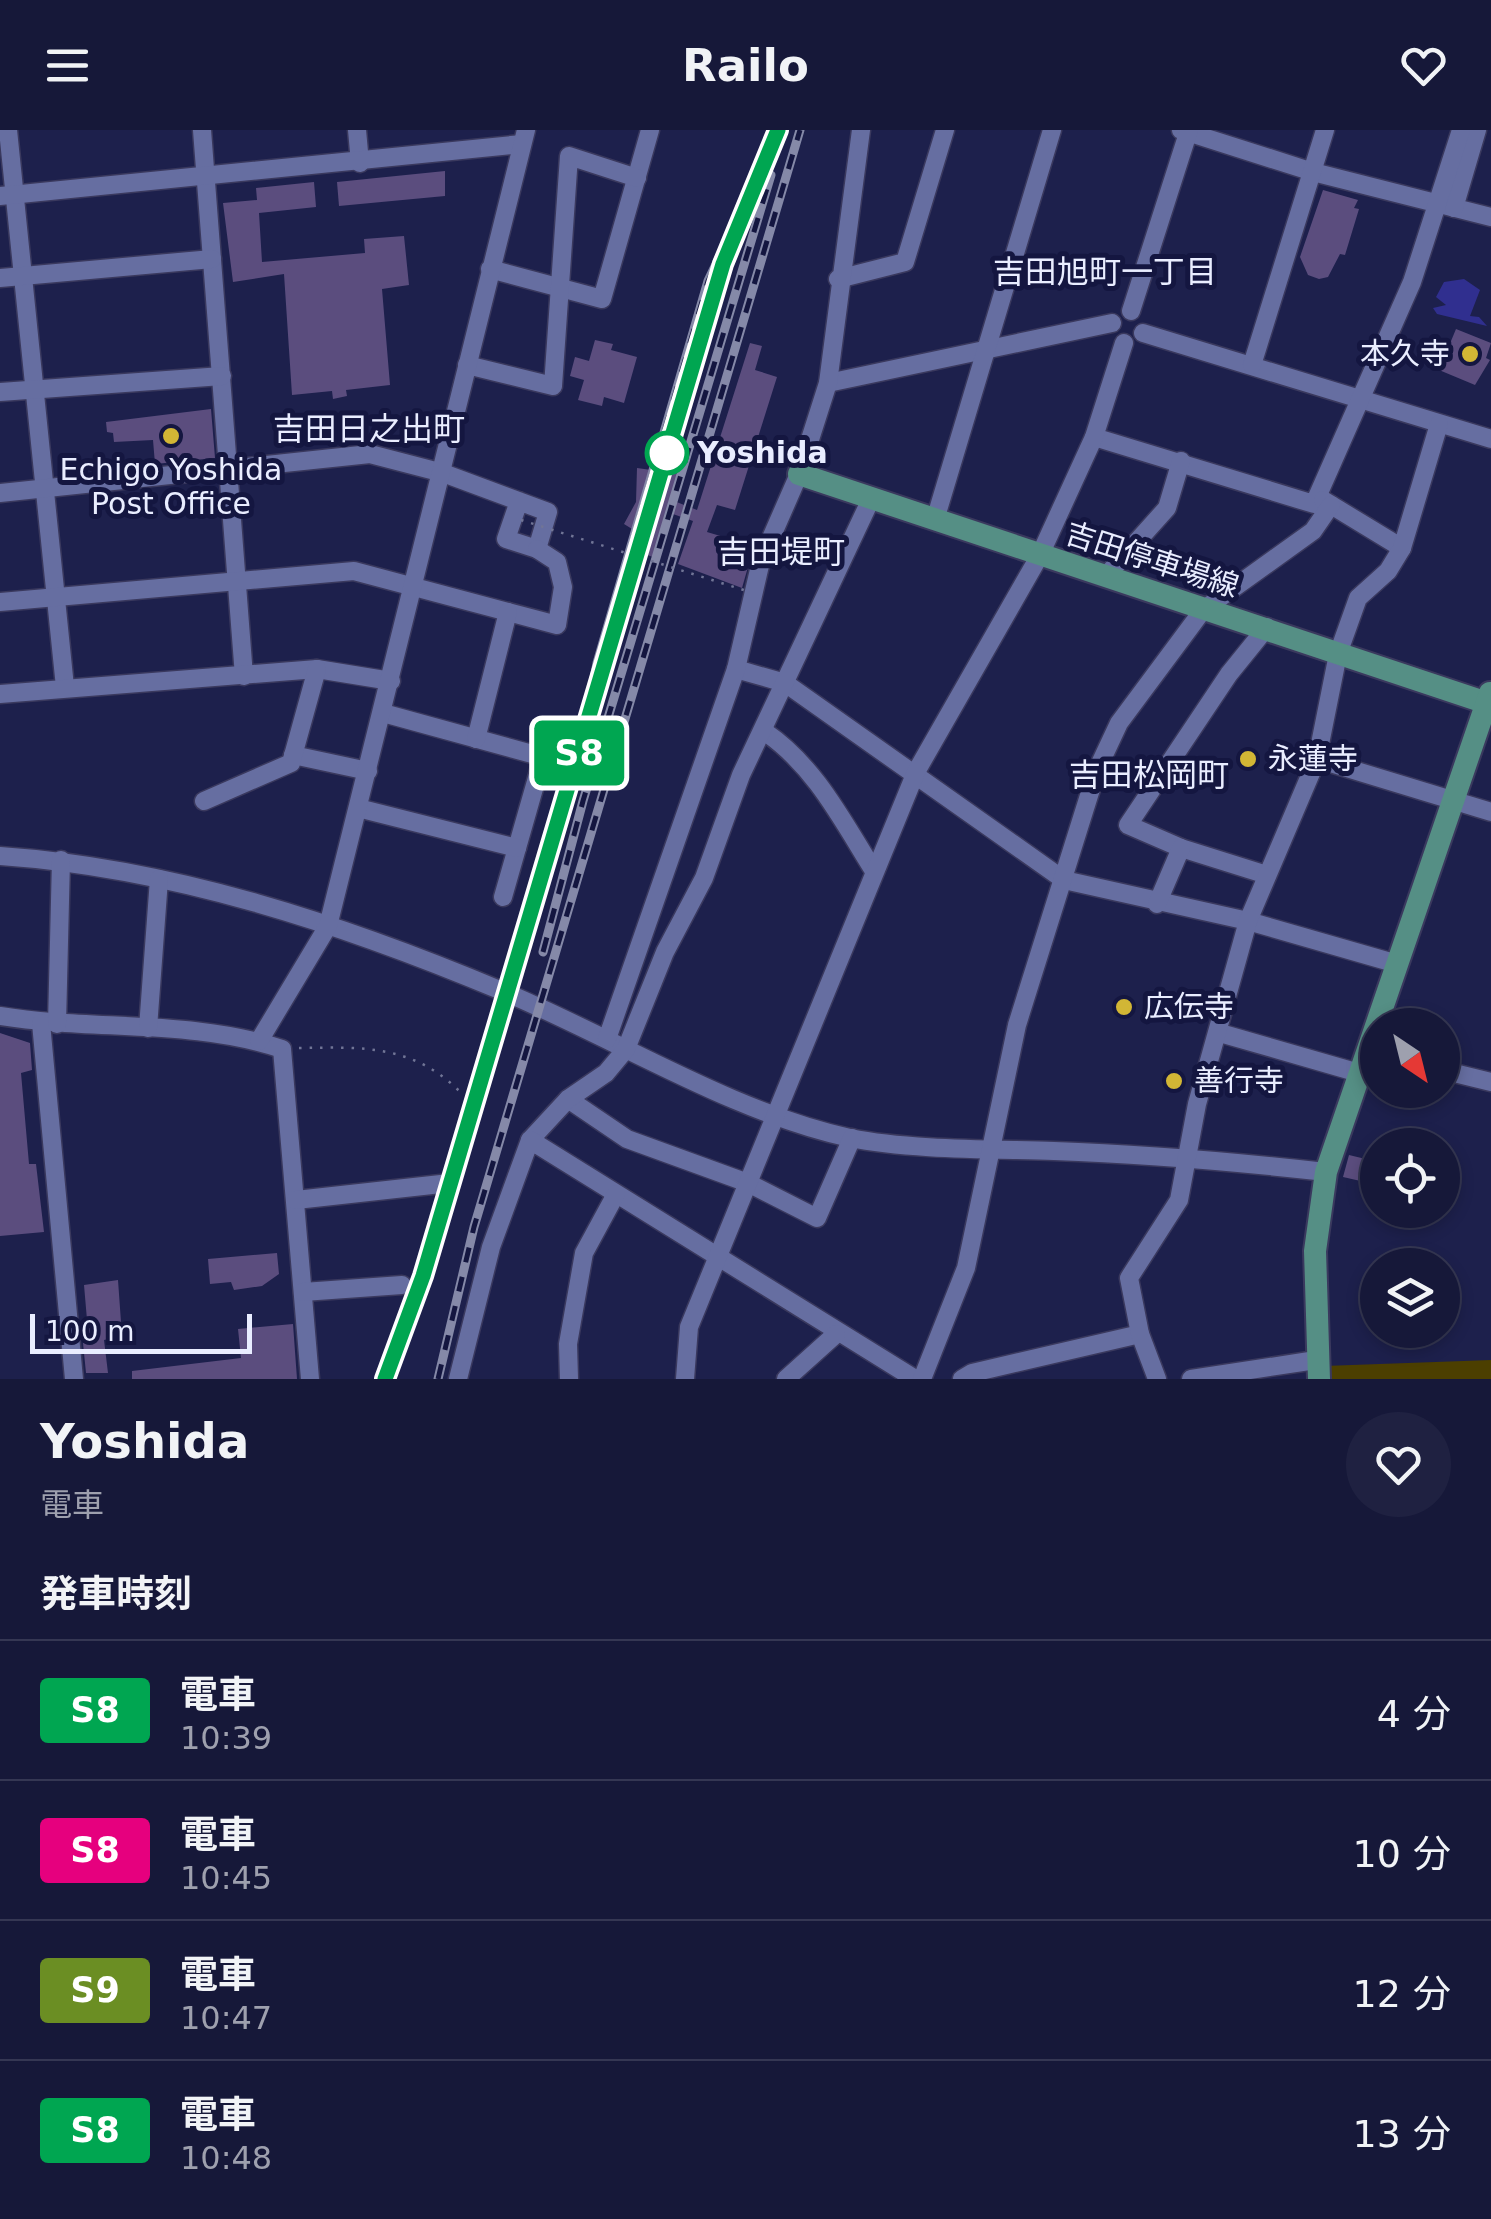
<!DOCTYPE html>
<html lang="ja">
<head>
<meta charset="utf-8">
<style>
	body { margin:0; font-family:"DejaVu Sans","Noto Sans JP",sans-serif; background:#1f2141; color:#f1f3f6; height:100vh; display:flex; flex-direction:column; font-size:38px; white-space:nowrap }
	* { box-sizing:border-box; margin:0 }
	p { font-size:32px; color:#9ea0ae }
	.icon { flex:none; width:55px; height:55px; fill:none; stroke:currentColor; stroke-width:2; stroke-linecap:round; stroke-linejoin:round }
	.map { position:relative; height:1249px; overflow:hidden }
	.panel { display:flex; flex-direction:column; background:#161839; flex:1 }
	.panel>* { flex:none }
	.badge { padding:0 20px; border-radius:8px; font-size:35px; line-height:65px }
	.needle { width:65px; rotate:145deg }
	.tools { position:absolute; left:1360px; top:878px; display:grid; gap:20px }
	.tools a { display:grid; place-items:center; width:100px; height:100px; border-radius:50%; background:#161839; box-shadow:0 5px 15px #0003,0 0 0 2px #353753; font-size:50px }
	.scale { position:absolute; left:30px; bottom:25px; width:222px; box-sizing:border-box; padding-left:10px; border:5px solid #e9edff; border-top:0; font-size:28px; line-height:35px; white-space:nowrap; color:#e9edff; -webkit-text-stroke:8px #141640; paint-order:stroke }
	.map>.badge { position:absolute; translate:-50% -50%; box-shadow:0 0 0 5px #fff }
	h2 { padding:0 40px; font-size:38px; line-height:90px }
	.round { display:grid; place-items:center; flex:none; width:105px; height:105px; border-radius:52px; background:#1f2141 }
	.head { display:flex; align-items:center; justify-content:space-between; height:170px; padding:0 40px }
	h1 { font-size:48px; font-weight:800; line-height:75px }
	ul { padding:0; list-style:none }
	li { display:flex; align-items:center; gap:30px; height:140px; padding:0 40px; border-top:2px solid #353753 }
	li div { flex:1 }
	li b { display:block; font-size:38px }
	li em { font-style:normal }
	li .badge { min-width:110px; font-weight:700; text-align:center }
	header { display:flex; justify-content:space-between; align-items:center; height:130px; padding:0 40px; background:#161839; font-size:45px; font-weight:800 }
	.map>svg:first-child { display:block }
	.green { fill:#4c3f00 }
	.water { fill:#302f8f }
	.building { fill:#5b4d7e }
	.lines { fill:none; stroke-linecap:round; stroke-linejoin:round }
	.minor-casing { stroke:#3a395e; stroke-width:21 }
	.major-casing { stroke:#3a395e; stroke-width:26 }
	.path { stroke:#717596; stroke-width:2.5; stroke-dasharray:2.5 8; stroke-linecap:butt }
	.minor { stroke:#666ea1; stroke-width:18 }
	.major { stroke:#558f85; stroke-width:22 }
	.rail-casing { stroke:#8589a8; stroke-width:9 }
	.rail { stroke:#141640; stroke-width:5; stroke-dasharray:15; stroke-linecap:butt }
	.path-bridge { stroke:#717596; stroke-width:2.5; stroke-dasharray:2.5 8; stroke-linecap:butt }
	.line-casing { stroke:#fff; stroke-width:22 }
	.line { stroke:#00a651; stroke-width:15 }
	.poi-dot { fill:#d2b635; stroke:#141640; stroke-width:4 }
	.stop-dot { fill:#fff; stroke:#00a651; stroke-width:5 }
	.labels { text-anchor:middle; stroke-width:10; stroke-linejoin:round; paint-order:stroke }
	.poi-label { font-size:30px; fill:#e9edff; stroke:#141640; text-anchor:start }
	.stop-label { font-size:30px; font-weight:bold; fill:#e9edff; stroke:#141640; text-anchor:start }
	.street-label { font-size:30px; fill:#e9edff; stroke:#141640 }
	.neighbourhood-label { font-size:32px; fill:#e9edff; stroke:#141640 }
</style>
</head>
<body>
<header><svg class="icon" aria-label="menu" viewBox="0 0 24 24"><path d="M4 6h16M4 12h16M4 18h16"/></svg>Railo<svg class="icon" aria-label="heart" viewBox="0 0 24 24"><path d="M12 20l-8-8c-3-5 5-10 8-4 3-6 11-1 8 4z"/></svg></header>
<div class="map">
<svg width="1491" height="1249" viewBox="0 0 1491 1249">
	<rect width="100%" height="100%" fill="#1d204c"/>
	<polygon class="green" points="1491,1230 1491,1249 1327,1249 1324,1236"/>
	<polygon class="water" points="1464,149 1480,160 1470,186 1479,187 1487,196 1437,184 1433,178 1446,175 1436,167 1444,152"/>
	<g class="building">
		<polygon points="445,41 445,66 339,76 337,52"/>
		<polygon points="314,52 316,77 259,83 262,132 365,123 364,109 404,106 409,155 382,159 390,255 346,260 347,266 333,269 332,261 292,265 284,144 233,152 223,73 257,70 256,58"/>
		<polygon points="1323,60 1358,70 1354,78 1359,79 1345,125 1340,124 1328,147 1319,149 1308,145 1300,127"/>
		<polygon points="1456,199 1491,213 1486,228 1490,230 1475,255 1439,240"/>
		<polygon points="595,210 613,214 611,220 637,227 624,273 604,267 602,276 578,270 584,250 570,246 575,227 589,231"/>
		<polygon points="750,213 762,216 755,240 777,247 735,380 717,375 707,402 754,416 742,458 678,434 693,391 670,383 656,428 641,423 645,407 624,394 636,372 637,338 680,344 674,371 697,380"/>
		<polygon points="211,279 215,328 155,334 153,310 114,312 113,303 107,302 106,292"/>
		<polygon points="0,903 30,913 32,940 21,943 29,1034 36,1034 44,1102 0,1106"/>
		<polygon points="1349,1025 1378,1032 1378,1055 1343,1047"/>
		<polygon points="277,1123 279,1144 262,1156 234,1160 231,1152 210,1154 208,1129"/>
		<polygon points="118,1150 122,1206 104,1210 108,1243 86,1243 83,1213 89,1213 84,1155"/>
		<polygon points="293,1194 297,1249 132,1249 132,1241 241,1228 238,1199"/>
	</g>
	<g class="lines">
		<defs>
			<g id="minor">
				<polyline points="8,0 65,557"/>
				<polyline points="202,0 244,546"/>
				<polyline points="357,0 360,33"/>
				<polyline points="1181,0 1313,42 1491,87"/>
				<polyline points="0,66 522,14"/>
				<polyline points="1454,78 1477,0"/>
				<polyline points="490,139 602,169 650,0"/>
				<polyline points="0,148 212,129"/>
				<polyline points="838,149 905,132 945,0"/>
				<polyline points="1131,181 1189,0"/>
				<polyline points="1143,203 1491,309"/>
				<polyline points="467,235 553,256 569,26 637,48"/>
				<polyline points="1252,235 1325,0"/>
				<polyline points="828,253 1112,193"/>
				<polyline points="0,262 222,246"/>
				<polyline points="1094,307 1314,374 1412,152 1461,0"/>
				<polyline points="0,363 370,324 443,343 548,382 537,419 506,409 519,371"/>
				<polyline points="1323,370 1402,418"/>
				<polyline points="935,390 1052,0"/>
				<polyline points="1105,447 1167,378 1181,331"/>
				<polyline points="0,472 354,441 557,495 563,457 557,432 537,419"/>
				<polyline points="1267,497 1229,544 1128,695 1181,718 1267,745"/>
				<polyline points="736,539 785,553 1064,750 1248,791 1394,833"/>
				<polyline points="0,564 317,539 391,551"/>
				<polyline points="383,583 543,627 503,767"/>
				<path d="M765,602C815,636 842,690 874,741"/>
				<polyline points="476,609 508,482"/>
				<polyline points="293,625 368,641"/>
				<polyline points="1317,629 1491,682"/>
				<polyline points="204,671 291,633 317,539"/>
				<polyline points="358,678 517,718"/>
				<path d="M0,726C173,738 342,794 502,861C615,908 731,982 850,1008C909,1020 994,1019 1054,1021C1145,1024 1236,1032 1326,1042"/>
				<polyline points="1157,774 1181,718"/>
				<path d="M0,886C92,901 193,889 282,919L310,1249"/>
				<polyline points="41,893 74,1249"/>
				<polyline points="57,894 61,730"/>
				<polyline points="148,898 159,749"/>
				<polyline points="1220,903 1359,943"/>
				<polyline points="607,909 736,539 761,431 799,344 828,253 861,0"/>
				<polyline points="259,911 328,796 526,0"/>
				<polyline points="1442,940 1491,952"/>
				<polyline points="568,969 627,1009 748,1053 817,1088 852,1008"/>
				<polyline points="530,1010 568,969 606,943 626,919 665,822 704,748 741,645 871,369"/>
				<polyline points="296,1070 441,1054"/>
				<polyline points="303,1162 402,1155"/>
				<polyline points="458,1249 491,1117 530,1010 915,1249"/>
				<polyline points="569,1249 568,1214 584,1123 616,1064"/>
				<polyline points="685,1249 689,1197 916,642 1040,425 1094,307 1124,213"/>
				<polyline points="786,1249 836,1204"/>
				<polyline points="922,1249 966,1138 1017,895 1097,640 1119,593 1203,480 1313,401 1331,375"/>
				<polyline points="962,1249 972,1243 1140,1204"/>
				<polyline points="1157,1249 1140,1204 1129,1148 1179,1070 1197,974 1248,791 1317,629 1338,524 1358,468 1388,441 1402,418 1439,294"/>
				<polyline points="1191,1249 1316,1230"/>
			</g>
			<g id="major">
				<polyline points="799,344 1487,573"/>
				<polyline points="1319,1249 1315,1121 1326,1042 1490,563"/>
			</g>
		</defs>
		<use href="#minor" class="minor-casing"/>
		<use href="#major" class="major-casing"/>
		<g class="path">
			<polyline points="507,844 522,779 517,776"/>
			<path d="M299,918C363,917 415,914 463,965"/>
		</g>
		<use href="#minor" class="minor"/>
		<use href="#major" class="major"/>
		<defs>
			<g id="rail">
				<polyline points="753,56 778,0"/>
				<polyline points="543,822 583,671 771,45"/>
				<polyline points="385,1249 423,1146 581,615 597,533 708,151 744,75"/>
				<polyline points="438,1249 474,1097 800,0"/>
			</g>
		</defs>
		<use href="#rail" class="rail-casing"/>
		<use href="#rail" class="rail"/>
		<polyline class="path-bridge" points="521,390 747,461"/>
	</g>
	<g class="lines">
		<defs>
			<polyline id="line" points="385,1249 423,1146 723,134 778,0"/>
		</defs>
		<use href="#line" class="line-casing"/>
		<use href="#line" class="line"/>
	</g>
	<g class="poi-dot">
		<circle cx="1470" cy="224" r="10"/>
		<circle cx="171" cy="306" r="10"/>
		<circle cx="1248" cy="629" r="10"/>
		<circle cx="1124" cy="877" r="10"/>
		<circle cx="1174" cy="951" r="10"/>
	</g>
	<circle class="stop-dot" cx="667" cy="323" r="20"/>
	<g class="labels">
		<g class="poi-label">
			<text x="1450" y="234" text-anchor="end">本久寺</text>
			<text x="171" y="350" text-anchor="middle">Echigo Yoshida<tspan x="171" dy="34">Post Office</tspan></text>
			<text x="1268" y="639">永蓮寺</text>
			<text x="1144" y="887">広伝寺</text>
			<text x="1194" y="961">善行寺</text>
		</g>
		<g class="stop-label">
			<text x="697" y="333">Yoshida</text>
		</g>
		<g class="street-label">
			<text transform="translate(1152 430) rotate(18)" y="10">吉田停車場線</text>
		</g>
		<g class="neighbourhood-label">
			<text x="1105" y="153">吉田旭町一丁目</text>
			<text x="369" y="310">吉田日之出町</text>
			<text x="781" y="433">吉田堤町</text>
			<text x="1149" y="656">吉田松岡町</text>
		</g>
	</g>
</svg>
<div class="tools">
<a><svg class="needle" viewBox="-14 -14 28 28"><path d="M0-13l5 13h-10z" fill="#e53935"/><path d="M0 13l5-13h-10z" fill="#9ea0ae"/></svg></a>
<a><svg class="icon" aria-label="locate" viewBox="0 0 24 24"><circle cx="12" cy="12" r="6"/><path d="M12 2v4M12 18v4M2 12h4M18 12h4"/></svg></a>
<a><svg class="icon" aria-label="layers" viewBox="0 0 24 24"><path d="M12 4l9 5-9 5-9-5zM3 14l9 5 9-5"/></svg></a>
</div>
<div class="scale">100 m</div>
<b class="badge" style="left:579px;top:623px;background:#00a651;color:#fff">S8</b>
</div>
<section class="panel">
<div class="head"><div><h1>Yoshida</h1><p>電車</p></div><a class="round"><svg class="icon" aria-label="heart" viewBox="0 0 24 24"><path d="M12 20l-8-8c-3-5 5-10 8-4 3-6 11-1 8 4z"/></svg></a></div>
<h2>発車時刻</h2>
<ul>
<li><span class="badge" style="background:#00a651;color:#fff">S8</span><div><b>電車</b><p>10:39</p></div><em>4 分</em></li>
<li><span class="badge" style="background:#e6007e;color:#fff">S8</span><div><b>電車</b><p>10:45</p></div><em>10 分</em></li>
<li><span class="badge" style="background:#6b8e23;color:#fff">S9</span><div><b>電車</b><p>10:47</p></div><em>12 分</em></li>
<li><span class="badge" style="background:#00a651;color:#fff">S8</span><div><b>電車</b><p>10:48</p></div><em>13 分</em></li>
</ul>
</section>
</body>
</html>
